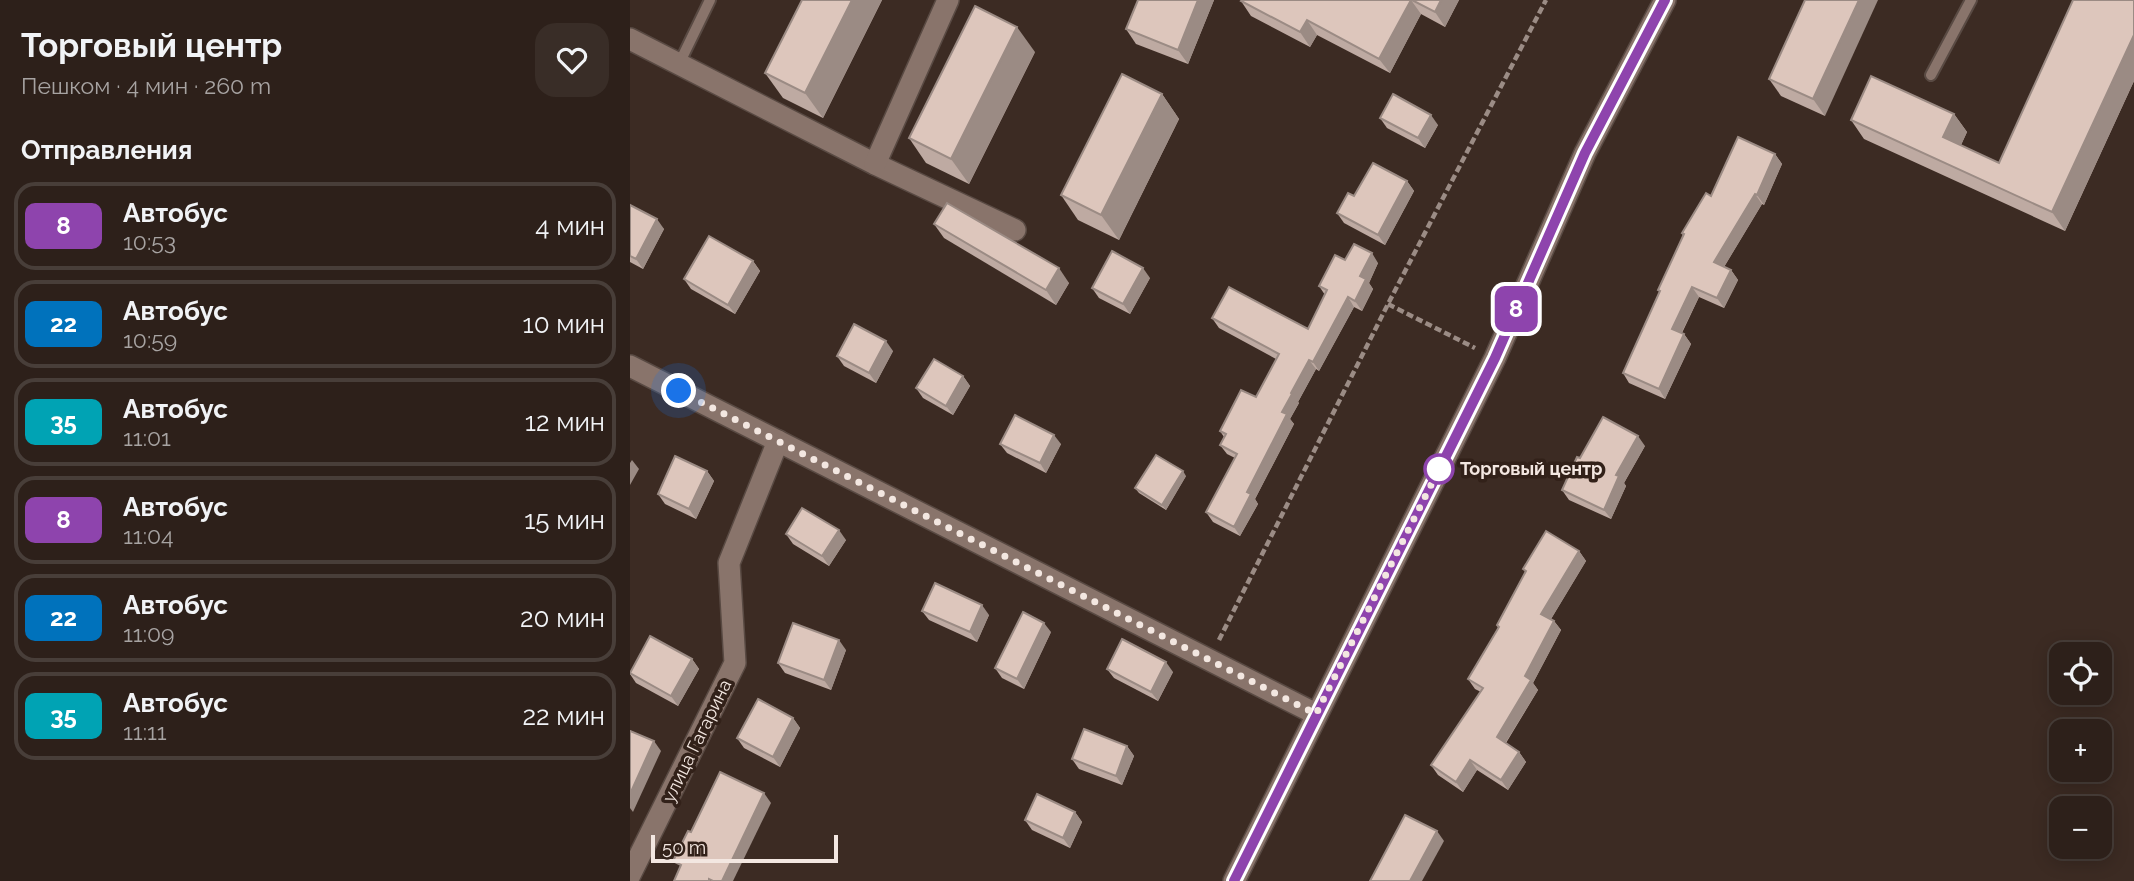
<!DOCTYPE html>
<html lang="ru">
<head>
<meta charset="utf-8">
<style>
	body { margin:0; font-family:Raleway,sans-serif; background:#392d27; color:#f1f3f6; height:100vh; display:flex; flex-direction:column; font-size:26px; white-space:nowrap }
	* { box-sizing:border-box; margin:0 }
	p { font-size:23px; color:#a7a3a2 }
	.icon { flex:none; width:38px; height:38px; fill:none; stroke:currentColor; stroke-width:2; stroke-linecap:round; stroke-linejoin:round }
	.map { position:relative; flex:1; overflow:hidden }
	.drawer { display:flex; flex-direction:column; background:#2d201a; width:630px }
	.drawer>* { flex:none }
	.badge { padding:0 14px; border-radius:10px; font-size:24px; line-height:46px }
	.controls { position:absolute; left:1419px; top:642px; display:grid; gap:14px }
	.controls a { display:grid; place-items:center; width:63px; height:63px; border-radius:14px; background:#2d201a; box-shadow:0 4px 18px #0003,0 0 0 2px #483e39; font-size:35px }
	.scale { position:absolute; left:21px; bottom:18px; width:187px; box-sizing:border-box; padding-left:7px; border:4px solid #f3e7e1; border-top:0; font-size:19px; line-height:24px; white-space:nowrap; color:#f3e7e1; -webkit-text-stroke:5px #322119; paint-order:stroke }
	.you { position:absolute; width:35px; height:35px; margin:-18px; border:5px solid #fff; border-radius:50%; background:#1a73e8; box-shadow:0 0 0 10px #1a73e833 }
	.map>.badge { position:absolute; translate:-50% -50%; box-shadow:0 0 0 4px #fff }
	h2 { padding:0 21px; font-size:26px; line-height:63px }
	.round { display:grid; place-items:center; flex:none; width:74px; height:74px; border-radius:21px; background:#392d27 }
	.overview { display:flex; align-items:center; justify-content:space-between; height:119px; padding:0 21px }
	h1 { font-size:33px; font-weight:700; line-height:52px }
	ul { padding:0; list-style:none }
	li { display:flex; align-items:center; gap:21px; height:88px; margin:0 14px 10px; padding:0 7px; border:4px solid #483e39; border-radius:21px }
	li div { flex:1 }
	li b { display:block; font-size:26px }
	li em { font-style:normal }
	li .badge { min-width:77px; font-weight:700; text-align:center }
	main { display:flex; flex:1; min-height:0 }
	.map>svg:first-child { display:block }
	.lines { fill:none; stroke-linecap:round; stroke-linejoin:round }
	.lane-casing { stroke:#594a43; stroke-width:14 }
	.street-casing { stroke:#594a43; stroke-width:24 }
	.secondary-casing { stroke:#594a43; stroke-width:24 }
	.path { stroke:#9b8c85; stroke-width:4.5; stroke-dasharray:7 3.5; stroke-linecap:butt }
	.lane { stroke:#89746b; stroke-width:10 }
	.street { stroke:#89746b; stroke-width:21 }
	.secondary { stroke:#89746b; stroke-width:21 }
	.wall { fill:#beaaa2 }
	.shaded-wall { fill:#9b8b84 }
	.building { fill:#ddc6bc; stroke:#9b8b84; stroke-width:2 }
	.line-casing { stroke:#fff; stroke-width:16 }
	.line { stroke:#8e44ad; stroke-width:10 }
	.walk { stroke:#f3e7e1; stroke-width:7; stroke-dasharray:0 12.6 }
	.stop-dot { fill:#fff; stroke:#8e44ad; stroke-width:3.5 }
	.labels { text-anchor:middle; stroke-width:7; stroke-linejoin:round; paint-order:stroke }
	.stop-label { font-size:18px; font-weight:bold; fill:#f3e7e1; stroke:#322119; text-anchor:start }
	.street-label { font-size:18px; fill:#f3e7e1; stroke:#322119 }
</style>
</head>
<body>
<main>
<section class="drawer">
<div class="overview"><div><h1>Торговый центр</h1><p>Пешком · 4 мин · 260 m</p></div><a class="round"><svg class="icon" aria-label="heart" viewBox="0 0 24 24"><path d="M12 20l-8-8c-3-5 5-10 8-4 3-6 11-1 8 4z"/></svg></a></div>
<h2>Отправления</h2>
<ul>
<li><span class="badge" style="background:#8e44ad;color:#fff">8</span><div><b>Автобус</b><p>10:53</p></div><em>4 мин</em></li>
<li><span class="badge" style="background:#0072bc;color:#fff">22</span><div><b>Автобус</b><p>10:59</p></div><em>10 мин</em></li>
<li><span class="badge" style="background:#00a3b4;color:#fff">35</span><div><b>Автобус</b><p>11:01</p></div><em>12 мин</em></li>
<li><span class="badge" style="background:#8e44ad;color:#fff">8</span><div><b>Автобус</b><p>11:04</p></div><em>15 мин</em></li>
<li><span class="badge" style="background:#0072bc;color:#fff">22</span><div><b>Автобус</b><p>11:09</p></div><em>20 мин</em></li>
<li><span class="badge" style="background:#00a3b4;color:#fff">35</span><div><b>Автобус</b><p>11:11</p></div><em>22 мин</em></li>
</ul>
</section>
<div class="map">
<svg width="1504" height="881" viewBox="0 0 1504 881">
	<rect width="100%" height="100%" fill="#3c2b23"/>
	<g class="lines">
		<defs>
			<g id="lane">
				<polyline points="49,64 80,0"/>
				<polyline points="1301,75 1341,0"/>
			</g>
			<g id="street">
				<polyline points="0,39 245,164 385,230"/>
				<polyline points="245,164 318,0"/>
				<polyline points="0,366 686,714"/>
				<polyline points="0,875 105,663 99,563 148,441"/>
			</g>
			<polyline id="secondary" points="604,881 865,358 955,153 1035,0"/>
		</defs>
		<use href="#lane" class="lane-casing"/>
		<use href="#street" class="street-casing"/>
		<use href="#secondary" class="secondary-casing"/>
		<g class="path">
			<polyline points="758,304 845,348"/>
			<polyline points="589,640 758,304 916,0"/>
		</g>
		<use href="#lane" class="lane"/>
		<use href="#street" class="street"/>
		<use href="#secondary" class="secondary"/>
	</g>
	<g class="wall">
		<polygon points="172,0 252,0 193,118 153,98 135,73"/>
		<polygon points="508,0 584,0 558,64 506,44 496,29"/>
		<polygon points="829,0 815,27 791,14 760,73 687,35 680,47 621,16 611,1"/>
		<polygon points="1175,0 1195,116 1151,96 1139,79"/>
		<polygon points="1504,0 1504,81 1435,231 1234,139 1221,120 1324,114 1337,132 1331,145 1369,163"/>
		<polygon points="405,52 339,184 296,163 279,138"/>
		<polygon points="532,94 549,119 489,240 448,220 431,195"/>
		<polygon points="750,118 808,125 795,148 757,128"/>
		<polygon points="1145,154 1152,164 1134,205 1132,204 1094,267 1101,270 1108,280 1094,308 1069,297 1052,333 1054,334 1061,344 1035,399 999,383 993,373 1030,292 1028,290 1053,236 1052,233 1081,196"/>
		<polygon points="777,181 784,191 755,245 714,223 707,213 724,196"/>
		<polygon points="0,205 34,229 13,269 0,262"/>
		<polygon points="304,224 439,283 426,305 314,238"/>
		<polygon points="715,260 748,263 739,283 743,289 732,311 724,307 689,371 686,369 668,402 669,403 660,419 664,424 625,499 628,504 610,536 583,522 576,512 605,458 597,454 590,445 594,437 590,431 626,397 646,359 589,328 582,318 678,329 695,295 689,286"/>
		<polygon points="123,261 130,271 105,314 61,289 54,279"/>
		<polygon points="520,278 500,314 469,298 462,288"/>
		<polygon points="263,351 246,383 214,366 207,356"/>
		<polygon points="333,376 340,386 323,415 293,398 286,388"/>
		<polygon points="370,444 431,444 416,473 377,453"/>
		<polygon points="1015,446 994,483 996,486 981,519 939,500 932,490 950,458"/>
		<polygon points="77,471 84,481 66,519 35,504 28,494"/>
		<polygon points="556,476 536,510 509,493 505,488"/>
		<polygon points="156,534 216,540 199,566 163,544"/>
		<polygon points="949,551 956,561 921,619 924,621 931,630 903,683 908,690 876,743 889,752 896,762 878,790 847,770 833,792 808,775 801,765 851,692 845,689 838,679 868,628 867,625 895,572 893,569"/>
		<polygon points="292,611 359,615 347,642 299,620"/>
		<polygon points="421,632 394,689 372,678 365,668"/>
		<polygon points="216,650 201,690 155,673 148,663"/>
		<polygon points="62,659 69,669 48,706 6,683 0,674"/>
		<polygon points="477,669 543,672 528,701 484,678"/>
		<polygon points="163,718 170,728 150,767 114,748 107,738"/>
		<polygon points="497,746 504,756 492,785 449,769 442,759"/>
		<polygon points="445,812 452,822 440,848 402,830 395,820"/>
	</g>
	<g class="shaded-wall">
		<polygon points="222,0 252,0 193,118 175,93"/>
		<polygon points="568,0 584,0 558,64 548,50"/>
		<polygon points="781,0 791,14 760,73 749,59"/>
		<polygon points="811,0 829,0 815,27 805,12"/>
		<polygon points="1229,0 1248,0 1195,116 1183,99"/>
		<polygon points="677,20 687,35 680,47 670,32"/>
		<polygon points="387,27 405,52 339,184 321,159"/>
		<polygon points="1504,35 1504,81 1435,231 1422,212"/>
		<polygon points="532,94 549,119 489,240 471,215"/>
		<polygon points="1324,114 1337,132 1326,156 1313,137"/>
		<polygon points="801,115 808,125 795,148 788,138"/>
		<polygon points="1145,154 1152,164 1134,205 1127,195"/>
		<polygon points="777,181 784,191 755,245 748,235"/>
		<polygon points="1125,194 1132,204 1091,272 1084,262"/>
		<polygon points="27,219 34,229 13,269 6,259"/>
		<polygon points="742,253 748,263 739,283 743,289 732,311 725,301 730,276"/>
		<polygon points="123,261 130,271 105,314 98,305"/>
		<polygon points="429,268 439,283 426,305 416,290"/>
		<polygon points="513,268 520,278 500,314 493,304"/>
		<polygon points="1101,270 1108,280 1094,308 1087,298"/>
		<polygon points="1062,287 1069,297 1049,338 1042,329"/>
		<polygon points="718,297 724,307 689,371 683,362"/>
		<polygon points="1054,334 1061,344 1035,399 1029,389"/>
		<polygon points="256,341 263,351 246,383 239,373"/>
		<polygon points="679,360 686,369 668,402 669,403 660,419 664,424 625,499 628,504 610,536 604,527 617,492 661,393"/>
		<polygon points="333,376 340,386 323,415 316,406"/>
		<polygon points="424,435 431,444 416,473 410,463"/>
		<polygon points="1008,436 1015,446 994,483 996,486 981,519 974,510 986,475"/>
		<polygon points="2,460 9,469 0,485 0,463"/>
		<polygon points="77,471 84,481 66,519 59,509"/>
		<polygon points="553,471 556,476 536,510 532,505"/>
		<polygon points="209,530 216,540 199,566 192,556"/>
		<polygon points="949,551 956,561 918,624 911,614"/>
		<polygon points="352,605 359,615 347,642 340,632"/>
		<polygon points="924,621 931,630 903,683 908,690 873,747 867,737 895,676"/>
		<polygon points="414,623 421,632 394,689 387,679"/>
		<polygon points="209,640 216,650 201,690 194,680"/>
		<polygon points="62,659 69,669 48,706 41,696"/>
		<polygon points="536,662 543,672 528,701 521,692"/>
		<polygon points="163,718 170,728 150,767 143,757"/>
		<polygon points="24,741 31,751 3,812 0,808 0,794"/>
		<polygon points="497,746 504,756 492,785 486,776"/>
		<polygon points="889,752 896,762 878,790 871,780"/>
		<polygon points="840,760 847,770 833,792 826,782"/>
		<polygon points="134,793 141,803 103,881 92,881"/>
		<polygon points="445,812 452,822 440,848 433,838"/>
		<polygon points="807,831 814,841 792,881 780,881"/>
	</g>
	<g class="building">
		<polygon points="172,0 222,0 175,93 135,73"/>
		<polygon points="508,0 568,0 548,50 496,29"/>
		<polygon points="612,0 781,0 749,59 677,20 670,32 611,1"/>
		<polygon points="782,0 811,0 805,12"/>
		<polygon points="1175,0 1229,0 1183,99 1139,79"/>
		<polygon points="1443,0 1504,0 1504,35 1422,212 1221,120 1241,76 1324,114 1313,137 1369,163"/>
		<polygon points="345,6 387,27 321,159 279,138"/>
		<polygon points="492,74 532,94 471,215 431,195"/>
		<polygon points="763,94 801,115 788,138 750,118"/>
		<polygon points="1108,137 1145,154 1127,195 1125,194 1084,262 1101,270 1087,298 1062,287 1042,329 1054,334 1029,389 993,373 1030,291 1028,290 1054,234 1052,233 1076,193 1081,196"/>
		<polygon points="743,163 777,181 748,235 707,213 718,193 724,196"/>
		<polygon points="317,203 429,268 416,290 304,224"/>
		<polygon points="0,205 27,219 6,259 0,256"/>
		<polygon points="79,236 123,261 98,305 54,279"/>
		<polygon points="724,244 742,253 730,276 736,279 725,301 718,297 683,362 679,360 661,393 662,394 652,412 657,414 617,492 621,494 604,527 576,512 607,454 590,445 596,434 590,431 611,390 626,397 649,354 582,318 599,287 678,329 697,290 689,286 705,255 715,260"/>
		<polygon points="482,251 513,268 493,304 462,288"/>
		<polygon points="224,324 256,341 239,373 207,356"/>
		<polygon points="304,359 333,376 316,406 286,388"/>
		<polygon points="385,415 424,435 410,463 370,444"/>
		<polygon points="973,417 1008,436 986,475 989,476 974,510 932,490 947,457 950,458"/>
		<polygon points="526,455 553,471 532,505 505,488"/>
		<polygon points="45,456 77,471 59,509 28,494"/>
		<polygon points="172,508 209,530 192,556 156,534"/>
		<polygon points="916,531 949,551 911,614 924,621 895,676 901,680 867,737 889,752 871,780 840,760 826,782 801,765 853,688 838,679 869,627 867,625 896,571 893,569"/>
		<polygon points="305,583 352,605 340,632 292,611"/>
		<polygon points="393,612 414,623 387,679 365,668"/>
		<polygon points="163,623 209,640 194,680 148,663"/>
		<polygon points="20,636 62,659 41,696 0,673"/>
		<polygon points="492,639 536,662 521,692 477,669"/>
		<polygon points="128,699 163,718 143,757 107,738"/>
		<polygon points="454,729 497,746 486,776 442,759"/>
		<polygon points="0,731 24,741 0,794"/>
		<polygon points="90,772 134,793 92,881 83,881 79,879 79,881 44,881 51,865 43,861 58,831 61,832"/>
		<polygon points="407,794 445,812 433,838 395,820"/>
		<polygon points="775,815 807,831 780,881 740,881"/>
	</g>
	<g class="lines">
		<defs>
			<polyline id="line" points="604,881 865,358 955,153 1035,0"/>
		</defs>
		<use href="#line" class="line-casing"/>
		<use href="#line" class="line"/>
		<polyline class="walk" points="49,391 686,714 809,469"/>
	</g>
	<circle class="stop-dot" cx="809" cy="469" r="14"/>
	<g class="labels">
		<g class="stop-label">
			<text x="830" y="475">Торговый центр</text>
		</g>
		<g class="street-label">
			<text transform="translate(67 741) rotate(-64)" y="6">улица Гагарина</text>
		</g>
	</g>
</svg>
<div class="controls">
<a><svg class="icon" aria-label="locate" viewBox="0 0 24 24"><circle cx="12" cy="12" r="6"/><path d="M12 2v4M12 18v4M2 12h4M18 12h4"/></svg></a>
<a>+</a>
<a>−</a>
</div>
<div class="scale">50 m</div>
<div class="you" style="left:49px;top:391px"></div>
<b class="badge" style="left:886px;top:309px;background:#8e44ad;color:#fff">8</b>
</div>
</main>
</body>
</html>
